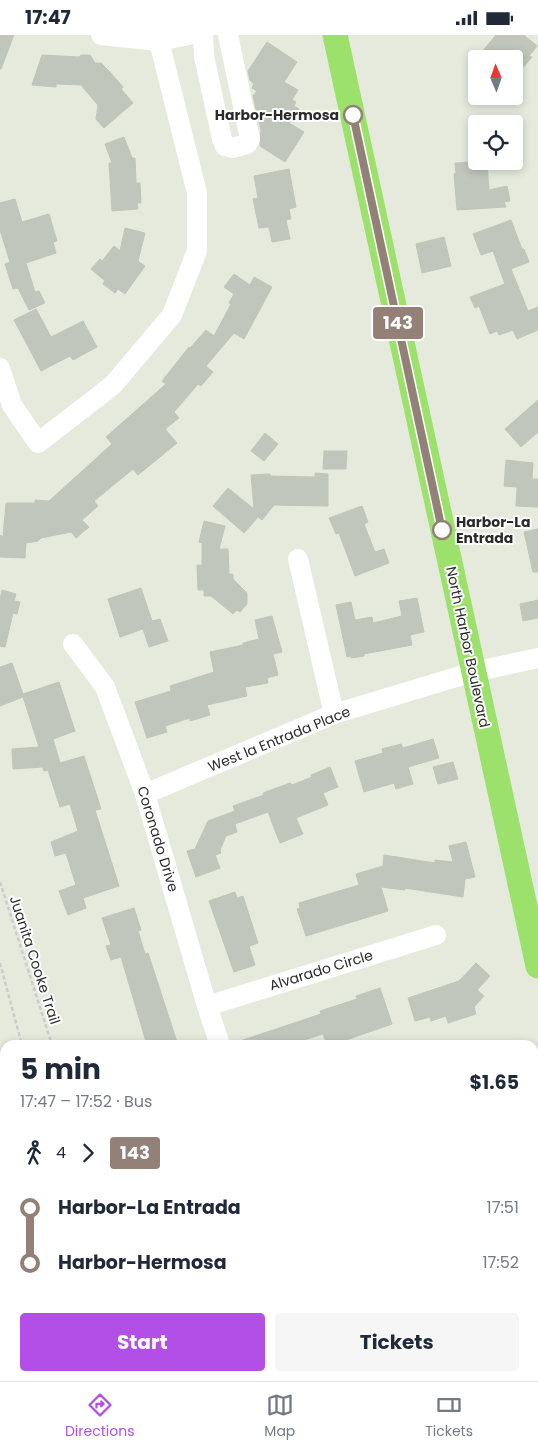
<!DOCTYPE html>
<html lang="en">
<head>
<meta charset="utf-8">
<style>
	body { margin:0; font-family:Poppins,sans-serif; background:#f6f6f7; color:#1f2937; height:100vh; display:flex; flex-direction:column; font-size:19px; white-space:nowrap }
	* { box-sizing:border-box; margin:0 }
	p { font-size:16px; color:#747a83 }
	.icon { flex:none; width:28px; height:28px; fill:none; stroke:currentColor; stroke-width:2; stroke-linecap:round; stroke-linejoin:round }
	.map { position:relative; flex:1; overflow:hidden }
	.sheet { position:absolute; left:0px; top:1005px; width:539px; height:341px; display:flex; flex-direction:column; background:#fff; border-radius:15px 15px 0 0; box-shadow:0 2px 8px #0003 }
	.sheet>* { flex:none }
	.badge { padding:0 10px; border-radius:4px; font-size:18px; line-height:32px }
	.needle { width:32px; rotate:358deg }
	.fabs { position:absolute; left:468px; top:15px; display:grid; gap:10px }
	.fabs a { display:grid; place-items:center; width:55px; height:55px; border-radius:5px; background:#fff; box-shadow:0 2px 8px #0003; font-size:25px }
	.map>.badge { position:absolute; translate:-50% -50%; box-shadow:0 0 0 2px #fff }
	.legs { display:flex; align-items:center; gap:8px; height:55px; padding:0 20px; font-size:16px }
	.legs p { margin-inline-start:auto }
	.head { display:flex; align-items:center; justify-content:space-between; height:85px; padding:0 20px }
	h1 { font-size:28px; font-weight:700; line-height:38px }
	.action { display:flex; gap:10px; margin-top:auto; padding:10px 20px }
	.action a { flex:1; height:58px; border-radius:5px; background:#b14fe6; color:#fff; font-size:20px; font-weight:700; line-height:58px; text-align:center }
	.action a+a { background:#f6f6f7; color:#1f2937 }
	ul { padding:0 20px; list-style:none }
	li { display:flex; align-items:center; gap:18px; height:55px; font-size:19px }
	li i { display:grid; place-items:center; width:8px; height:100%; margin:0 6px; background:currentColor }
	li i::after { content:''; width:12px; height:12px; margin:-6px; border:4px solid; border-radius:50%; background:#fff }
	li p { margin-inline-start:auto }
	li:first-child i { background:linear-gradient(#0000 50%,currentColor 0) }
	li:last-child i { background:linear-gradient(currentColor 50%,#0000 0) }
	.status { display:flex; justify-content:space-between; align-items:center; height:35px; padding:0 25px; background:#fff; direction:ltr }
	.status svg { height:14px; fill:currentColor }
	.menu { display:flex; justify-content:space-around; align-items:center; height:70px; border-top:1px solid #e0e1e3; background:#fff; font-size:14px; color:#747a83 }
	.menu a { display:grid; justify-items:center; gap:2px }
	.menu .current { color:#b14fe6 }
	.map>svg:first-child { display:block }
	.building { fill:#c1c6bd; stroke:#bfc6b7 }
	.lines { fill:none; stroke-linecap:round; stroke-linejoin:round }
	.path { stroke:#ccc; stroke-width:2.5; stroke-dasharray:4 2.5; stroke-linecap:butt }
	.minor { stroke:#fff; stroke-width:20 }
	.major { stroke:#9be16c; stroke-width:25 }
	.line-1-casing { stroke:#fff; stroke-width:11 }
	.line-1 { stroke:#938177; stroke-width:8 }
	.stop-1-dot { fill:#fff; stroke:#938177; stroke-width:2.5 }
	.labels { text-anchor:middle; stroke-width:4; stroke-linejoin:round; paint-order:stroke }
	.stop-label { font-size:14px; font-weight:bold; fill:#2a2a2a; stroke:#fff; text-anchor:end }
	.street-label { font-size:14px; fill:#2a2a2a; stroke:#fff }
</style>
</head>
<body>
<div class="status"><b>17:47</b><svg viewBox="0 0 49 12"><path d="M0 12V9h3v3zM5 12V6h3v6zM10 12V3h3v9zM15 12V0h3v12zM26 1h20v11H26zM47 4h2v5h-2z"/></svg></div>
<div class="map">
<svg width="538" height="1346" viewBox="0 0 538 1346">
	<rect width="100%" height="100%" fill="#e5eadd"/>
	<g class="building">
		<polygon points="0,0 14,0 1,34 0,34"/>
		<polygon points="496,0 524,0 537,11 529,21 532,22 514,43 514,24 476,24"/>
		<polygon points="267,7 297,27 284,47 298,55 292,65 296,67 294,71 299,74 289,88 304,97 285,127 260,111 261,95 253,61 257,56 252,53 254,49 250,45 248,36"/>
		<polygon points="42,20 79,22 81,20 90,20 95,28 101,28 109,36 123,52 121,54 133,68 104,93 96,84 98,70 81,50 56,49 56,52 32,50"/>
		<polygon points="124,102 132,123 135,123 136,148 140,148 141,168 137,168 138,174 112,176 109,128 112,128 105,109"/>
		<polygon points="487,126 489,155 507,151 510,166 504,167 506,172 457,175 454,139 456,138 455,128"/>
		<polygon points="289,134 296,172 289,174 291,184 286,185 290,204 272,207 269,192 259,193 253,164 258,163 254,141"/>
		<polygon points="15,164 22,187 49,179 57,206 53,207 56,218 26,228 35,257 39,256 45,268 29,275 18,253 13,254 5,229 10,227 0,195 0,168"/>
		<polygon points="511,185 522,214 524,214 529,227 511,234 528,276 538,272 538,295 517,304 513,295 499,300 497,296 490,299 479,271 475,273 470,262 505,249 493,216 481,220 473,199"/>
		<polygon points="125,193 145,198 138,226 145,231 125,259 118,254 115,258 103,249 105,246 91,234 100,224 102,226 114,211 120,216"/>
		<polygon points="444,202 451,231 422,238 416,209"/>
		<polygon points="234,239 250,250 254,242 272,252 244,304 234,298 206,331 213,337 201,351 198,349 174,377 179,383 165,394 177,408 138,440 133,434 94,466 98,471 82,485 89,492 76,503 71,497 41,503 38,506 26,508 25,523 0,522 0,500 3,502 6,468 35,468 35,465 49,466 112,409 106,402 166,349 162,346 189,312 190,313 206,295 214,301 231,269 229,268 234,259 224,252"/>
		<polygon points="36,274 51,302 83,286 97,312 73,325 70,321 41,336 14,285"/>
		<polygon points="538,365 538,397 521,412 505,394"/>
		<polygon points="265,398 278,409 264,426 251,416"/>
		<polygon points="324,416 347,416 346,434 323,434"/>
		<polygon points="506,425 533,428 532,444 538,444 538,472 516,471 517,452 504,451"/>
		<polygon points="315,438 328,439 328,471 274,470 262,485 258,482 244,498 213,471 228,453 254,474 251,440 270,439 270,441 315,442"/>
		<polygon points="362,471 368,487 364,489 375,517 384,514 389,528 355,541 339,498 336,499 329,483"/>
		<polygon points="204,486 225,491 219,514 228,514 229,539 233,539 233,544 247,558 247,569 240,577 237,575 233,579 211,561 204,561 204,555 198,555 197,530 202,530 202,508 199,507"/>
		<polygon points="538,494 538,537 533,537 524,497"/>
		<polygon points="141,553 152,586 160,584 168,606 149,612 143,594 120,602 108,564"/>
		<polygon points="2,555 16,559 14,566 20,567 17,579 13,578 5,612 0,611 0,564"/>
		<polygon points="417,563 424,597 410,600 412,610 364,619 364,621 351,623 351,621 347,622 336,570 351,567 355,585 372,582 373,588 402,581 399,566"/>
		<polygon points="538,565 538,583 523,586 520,569"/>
		<polygon points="272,581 282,617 273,619 278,640 267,643 268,648 245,652 247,661 207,670 210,680 190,686 190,683 165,691 167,697 147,703 135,667 171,656 170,651 214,637 210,617 243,610 243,608 259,604 255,585"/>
		<polygon points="12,628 23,659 59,647 75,696 53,704 60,728 84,721 101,774 95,775 119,851 83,863 86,873 68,880 59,856 76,850 66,818 55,821 51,807 78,796 70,769 60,772 48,735 44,736 43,732 13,734 12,714 39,712 23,662 0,671 0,632"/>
		<polygon points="433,704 439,723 408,732 413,749 396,754 394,748 364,757 355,726 383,718 382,714 401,709 403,713"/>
		<polygon points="453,727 458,744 438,749 433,732"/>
		<polygon points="330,732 338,752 323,758 328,770 296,783 303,799 280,808 268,777 235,789 237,797 226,801 220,815 221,818 215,820 220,833 196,842 187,816 195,814 208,786 235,776 233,771 264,760 263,758 290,748 292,750 312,742 311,740"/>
		<polygon points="466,807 475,842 465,844 463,862 405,853 405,855 381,852 388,876 306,901 297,874 300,873 299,868 359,850 356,839 383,831 384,820 435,828 435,825 453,827 449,811"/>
		<polygon points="235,857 237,863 243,861 258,908 249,911 255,930 234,937 209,866"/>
		<polygon points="134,873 141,895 138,896 145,919 148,918 178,1010 147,1010 121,922 111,925 106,911 111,910 102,883"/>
		<polygon points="476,928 490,941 477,955 484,961 474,972 476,979 448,988 446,981 431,986 430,982 415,986 408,963 459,946"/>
		<polygon points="380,953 392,989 346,1005 348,1010 327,1010 323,999 288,1010 234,1010 234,1008 321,979 320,976 357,964 356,961"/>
	</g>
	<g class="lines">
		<g class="path">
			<polyline points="0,847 52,1010"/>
			<polyline points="0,928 22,1010"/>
			<polyline points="140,1341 142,1346"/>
			<polyline points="160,1341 161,1346"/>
		</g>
		<g class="minor">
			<polyline points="101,0 159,6 189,0"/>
			<polyline points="203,0 204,21 222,104 225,111 232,113 247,109 250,104 228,0"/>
			<polyline points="0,333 12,370 38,408 113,350 172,280 197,216 197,158 159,6"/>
			<polyline points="298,524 334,679"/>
			<polyline points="73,609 105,652 145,759 207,971 220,1010"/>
			<polyline points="145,759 334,679 473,637 538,623"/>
			<polyline points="207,971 436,900"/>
			<polyline points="326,1341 327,1346"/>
		</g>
		<polyline class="major" points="335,0 538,931"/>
	</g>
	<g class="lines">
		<defs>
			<polyline id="line-1" points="353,80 442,495"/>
		</defs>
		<use href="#line-1" class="line-1-casing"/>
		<use href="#line-1" class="line-1"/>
	</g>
	<g class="stop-1-dot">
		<circle cx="353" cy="80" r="9"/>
		<circle cx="442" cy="495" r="9"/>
	</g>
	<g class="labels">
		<g class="stop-label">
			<text x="339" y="85">Harbor-Hermosa</text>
			<text x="456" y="492" text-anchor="start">Harbor-La<tspan x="456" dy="16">Entrada</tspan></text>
		</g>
		<g class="street-label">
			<text transform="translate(468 612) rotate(78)" y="5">North Harbor Boulevard</text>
			<text transform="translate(279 704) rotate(-22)" y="5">West la Entrada Place</text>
			<text transform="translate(158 804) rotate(73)" y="5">Coronado Drive</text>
			<text transform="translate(35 925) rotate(72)" y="5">Juanita Cooke Trail</text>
			<text transform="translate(321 935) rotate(-17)" y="5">Alvarado Circle</text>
		</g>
	</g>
</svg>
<div class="fabs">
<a><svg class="needle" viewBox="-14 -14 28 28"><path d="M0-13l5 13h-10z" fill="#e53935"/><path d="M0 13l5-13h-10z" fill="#747a83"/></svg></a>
<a><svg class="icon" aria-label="locate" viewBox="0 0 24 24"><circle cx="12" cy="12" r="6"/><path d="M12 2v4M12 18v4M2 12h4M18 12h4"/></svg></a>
</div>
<b class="badge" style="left:398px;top:288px;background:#938177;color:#fff">143</b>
<section class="sheet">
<div class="head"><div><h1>5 min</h1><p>17:47 – 17:52 · Bus</p></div><b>$1.65</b></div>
<div class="legs"><svg class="icon" aria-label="walk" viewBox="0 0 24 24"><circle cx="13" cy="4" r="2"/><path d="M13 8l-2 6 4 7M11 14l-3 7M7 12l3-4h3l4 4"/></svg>4<svg class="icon" aria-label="forward" viewBox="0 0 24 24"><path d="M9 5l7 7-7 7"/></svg><b class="badge" style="background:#938177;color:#fff">143</b></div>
<ul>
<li><i style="color:#938177"></i><b>Harbor-La Entrada</b><p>17:51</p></li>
<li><i style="color:#938177"></i><b>Harbor-Hermosa</b><p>17:52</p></li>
</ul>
<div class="action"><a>Start</a><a>Tickets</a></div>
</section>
</div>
<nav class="menu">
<a class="current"><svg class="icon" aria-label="directions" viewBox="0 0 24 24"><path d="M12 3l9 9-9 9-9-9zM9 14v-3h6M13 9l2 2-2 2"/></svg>Directions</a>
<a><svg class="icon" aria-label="map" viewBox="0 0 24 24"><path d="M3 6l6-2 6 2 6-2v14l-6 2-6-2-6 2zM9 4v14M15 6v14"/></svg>Map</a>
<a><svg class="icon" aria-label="tickets" viewBox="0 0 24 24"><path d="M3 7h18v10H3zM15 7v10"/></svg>Tickets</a>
</nav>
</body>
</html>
